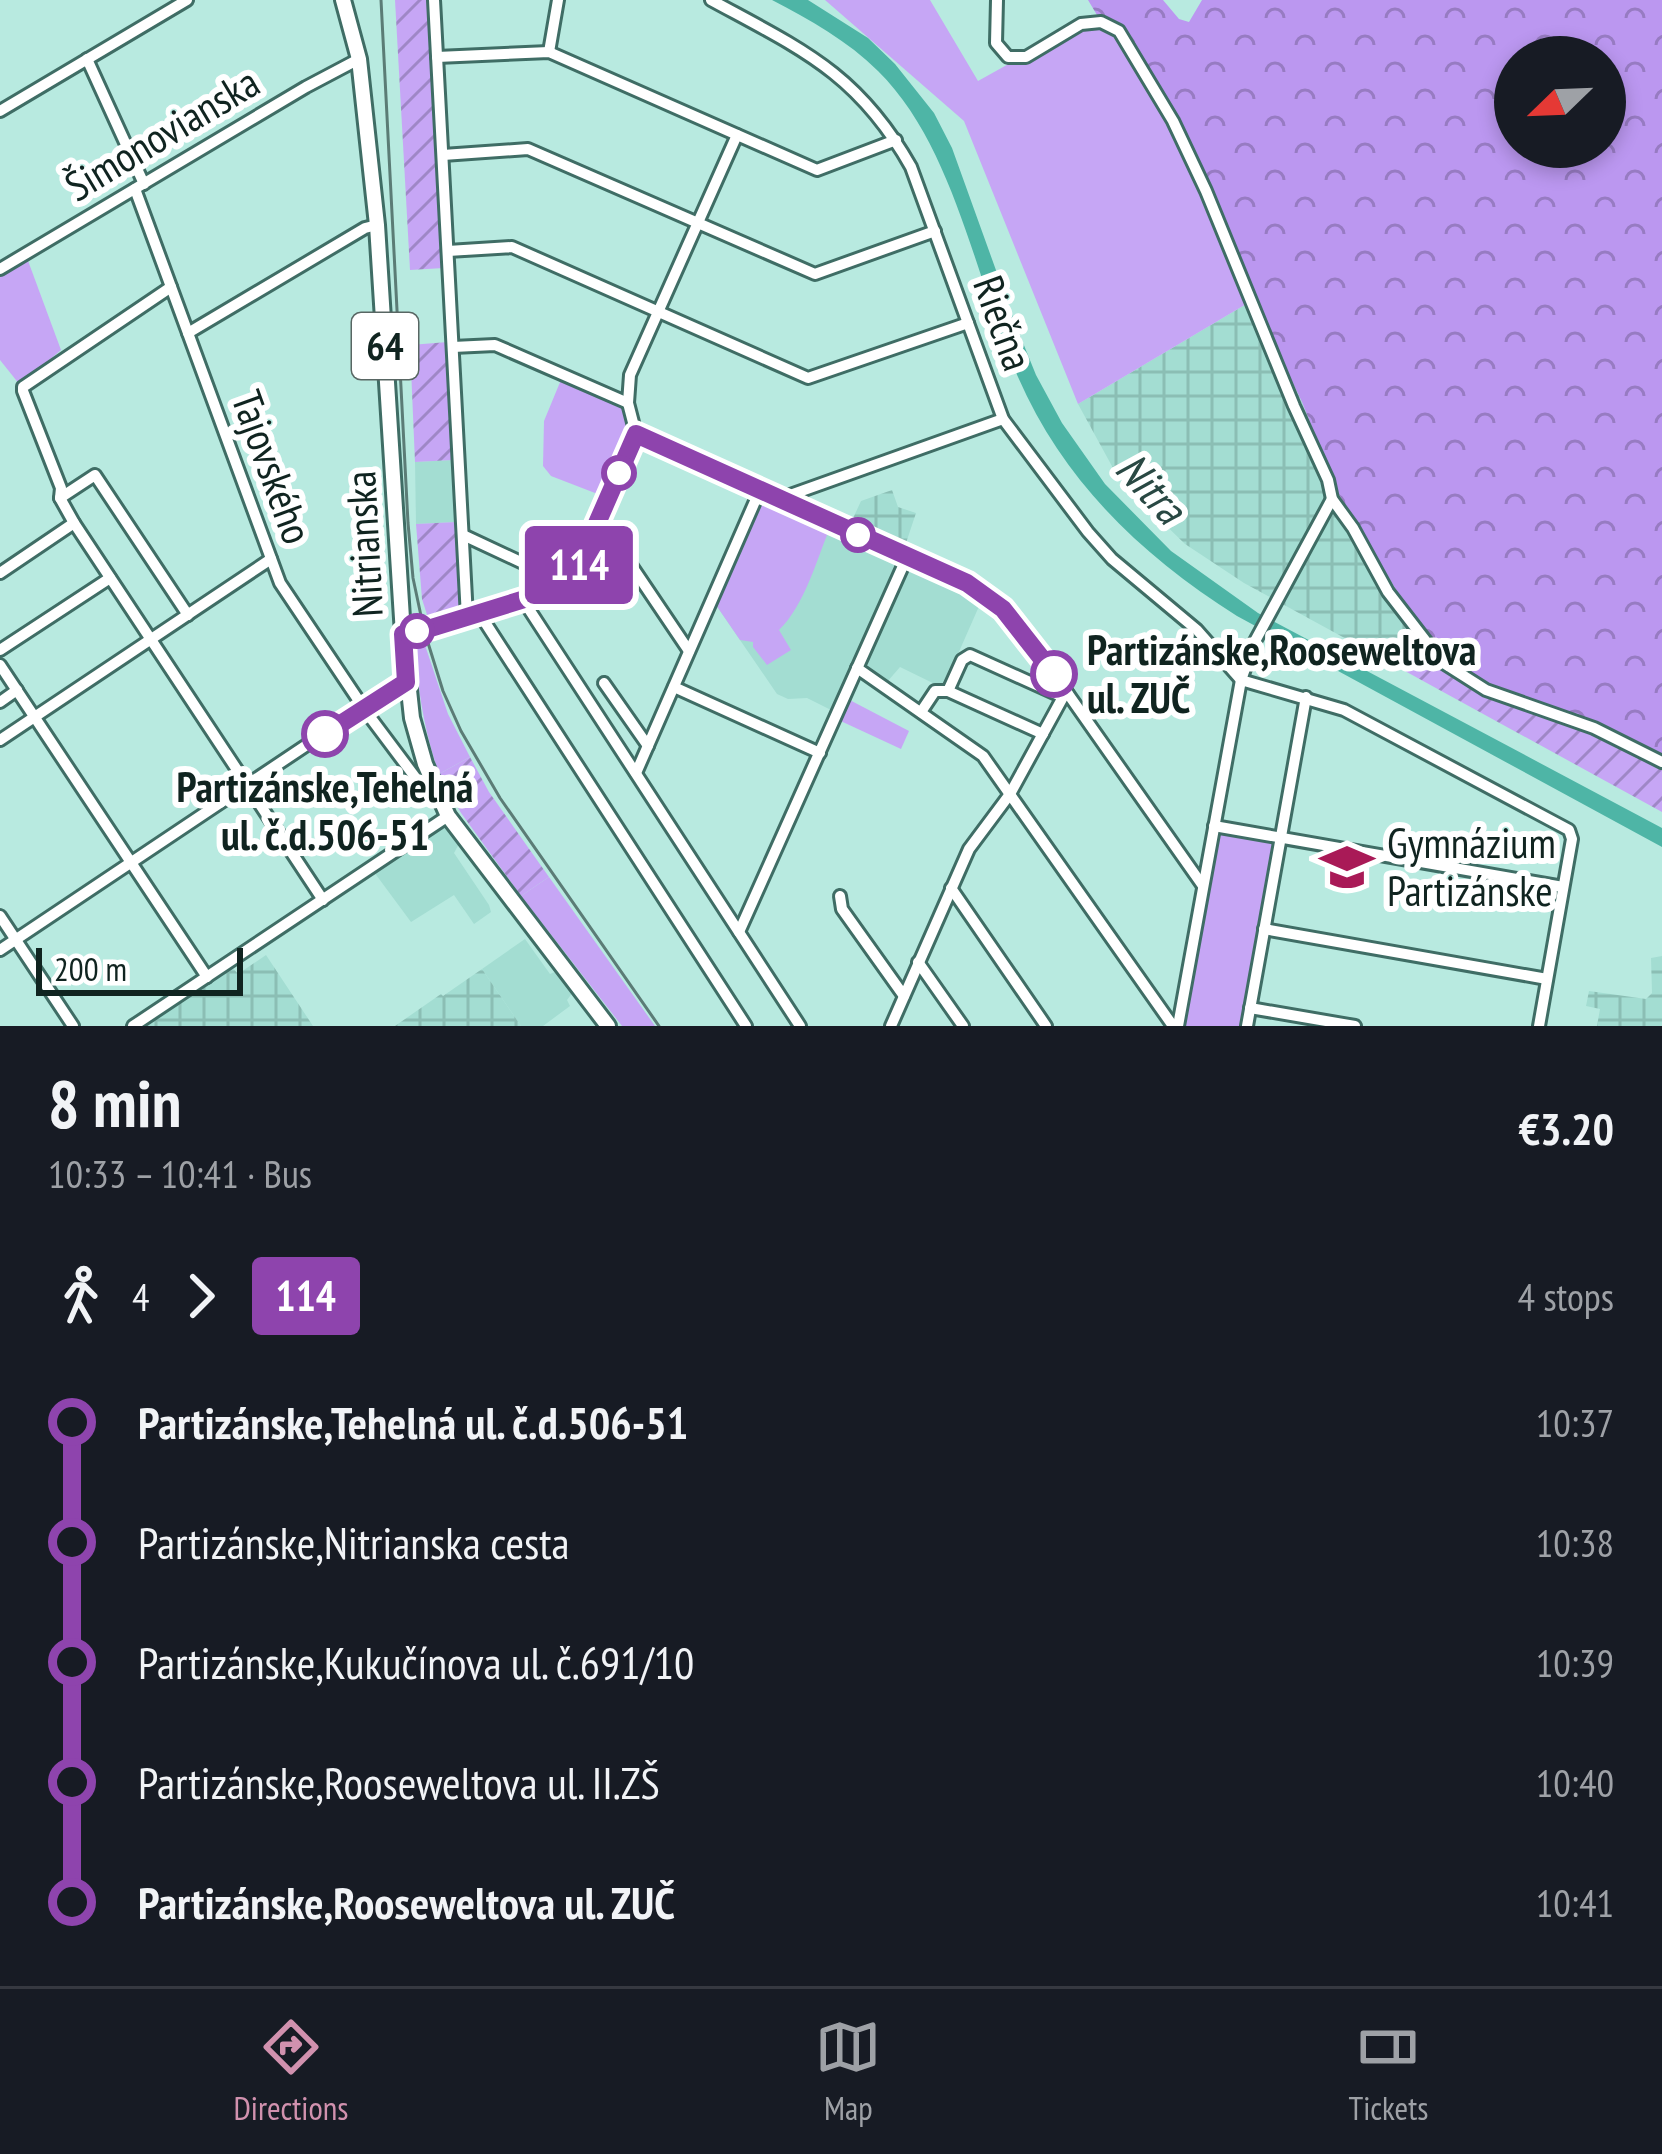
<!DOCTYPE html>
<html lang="en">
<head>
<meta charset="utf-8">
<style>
	body { margin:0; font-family:"PT Sans Narrow",sans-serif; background:#242831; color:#f1f3f6; height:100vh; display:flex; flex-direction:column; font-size:45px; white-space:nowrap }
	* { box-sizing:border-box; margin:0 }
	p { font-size:39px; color:#9ea1a6 }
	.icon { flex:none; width:66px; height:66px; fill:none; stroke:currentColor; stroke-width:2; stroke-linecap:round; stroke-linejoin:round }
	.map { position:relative; height:1026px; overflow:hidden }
	.details { display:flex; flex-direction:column; background:#171b24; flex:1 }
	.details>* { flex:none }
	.badge { padding:0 24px; border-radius:9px; font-size:42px; line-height:78px }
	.needle { width:78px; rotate:247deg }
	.buttons { position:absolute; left:1494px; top:36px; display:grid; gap:24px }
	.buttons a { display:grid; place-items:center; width:132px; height:132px; border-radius:50%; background:#171b24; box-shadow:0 6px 18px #0003; font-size:60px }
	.scale { position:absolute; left:36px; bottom:30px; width:207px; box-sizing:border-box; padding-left:12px; border:6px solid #102420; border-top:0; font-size:33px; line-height:42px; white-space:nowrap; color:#102420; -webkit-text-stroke:9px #fff; paint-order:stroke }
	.map>.badge { position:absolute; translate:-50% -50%; box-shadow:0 0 0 6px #fff }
	.legs { display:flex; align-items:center; gap:18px; height:132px; padding:0 48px; font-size:39px }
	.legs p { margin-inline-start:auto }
	.head { display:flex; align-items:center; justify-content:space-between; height:204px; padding:0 48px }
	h1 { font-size:66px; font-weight:700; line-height:90px }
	ul { padding:0 48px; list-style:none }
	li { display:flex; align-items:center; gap:42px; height:120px; font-size:45px }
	li i { display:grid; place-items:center; width:18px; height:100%; margin:0 15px; background:currentColor }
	li i::after { content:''; width:30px; height:30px; margin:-15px; border:9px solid; border-radius:50%; background:#171b24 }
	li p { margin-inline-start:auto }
	li:first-child i { background:linear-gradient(#0000 50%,currentColor 0) }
	li:last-child i { background:linear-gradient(currentColor 50%,#0000 0) }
	.dock { display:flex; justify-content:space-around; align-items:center; height:168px; border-top:3px solid #363941; background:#171b24; font-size:33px; color:#9ea1a6 }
	.dock a { display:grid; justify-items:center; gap:6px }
	.dock .active { color:#d191ae }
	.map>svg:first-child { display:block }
	.built { fill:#a3ddd2 }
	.industrial { fill:url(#industrial-grid) }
	.green { fill:#c6a6f5 }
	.forest { fill:url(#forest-crowns); fill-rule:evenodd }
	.garden { fill:url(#garden-furrows) }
	.water { fill:#4eb5a6 }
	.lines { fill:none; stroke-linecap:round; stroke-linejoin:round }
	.minor-casing { stroke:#3f6d65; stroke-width:16 }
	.major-casing { stroke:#3f6d65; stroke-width:20 }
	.minor { stroke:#fff; stroke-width:10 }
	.major { stroke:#fff; stroke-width:14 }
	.rail { stroke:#5b7c76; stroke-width:3 }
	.line-1-casing { stroke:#fff; stroke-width:27 }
	.line-1 { stroke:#8e44ad; stroke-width:18 }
	.stop-1-dot { fill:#fff; stroke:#8e44ad; stroke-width:6 }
	.labels { text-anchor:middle; stroke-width:12; stroke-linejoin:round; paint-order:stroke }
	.shield { fill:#fff; stroke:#586663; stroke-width:3 }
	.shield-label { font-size:39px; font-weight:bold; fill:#102420 }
	.street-label { font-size:42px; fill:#102420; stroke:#fff }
	.stop-label { font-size:42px; font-weight:bold; fill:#102420; stroke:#fff; text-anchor:start }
	.poi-label { font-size:42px; fill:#102420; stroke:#fff; text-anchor:start }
	.water-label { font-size:45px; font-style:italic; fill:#294843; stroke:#fff }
</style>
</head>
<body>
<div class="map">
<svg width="1662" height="1026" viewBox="0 0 1662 1026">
	<defs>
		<pattern id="industrial-grid" width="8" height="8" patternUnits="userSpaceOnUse" patternTransform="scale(3)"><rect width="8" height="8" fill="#a3ddd2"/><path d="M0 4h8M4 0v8" fill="none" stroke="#8bbeb4"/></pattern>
		<pattern id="forest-crowns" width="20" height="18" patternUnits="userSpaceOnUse" patternTransform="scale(3)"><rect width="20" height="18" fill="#bb97f0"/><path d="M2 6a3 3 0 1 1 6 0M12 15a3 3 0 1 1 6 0" fill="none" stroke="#977bc2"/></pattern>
		<pattern id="garden-furrows" width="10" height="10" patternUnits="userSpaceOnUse" patternTransform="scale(3)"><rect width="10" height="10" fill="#c6a6f5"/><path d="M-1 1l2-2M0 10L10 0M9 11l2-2" fill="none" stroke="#9f87c6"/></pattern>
	</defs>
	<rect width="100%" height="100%" fill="#b8eae0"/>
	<g class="built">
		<polygon points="453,460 456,522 416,524 415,462"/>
		<polygon points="763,500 898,561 833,711 807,698 788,699 777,694 716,605"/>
		<polygon points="912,567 980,604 943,688 900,667 887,682 869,670 866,659 907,568"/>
		<polygon points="441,826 448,828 459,844 454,853 489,905 491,912 474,924 454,895 411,922 374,872"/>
		<polygon points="525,939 550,974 557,971 573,992 567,1000 570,1006 543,1026 521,1026 482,969"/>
	</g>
	<g class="industrial">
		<polygon points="1253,300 1302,402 1338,493 1416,631 1394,665 1244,583 1185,544 1149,509 1113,468 1078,404"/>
		<polygon points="892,490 898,507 916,513 903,552 849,527 861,501"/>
		<polygon points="266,955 313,1026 143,1026 194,992 197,996 203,992 201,988 232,967 238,974"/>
		<polygon points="1662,956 1662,1026 1597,1026 1600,1009 1586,1006 1589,991 1646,999 1652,993 1651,958"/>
		<polygon points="482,969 521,1026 395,1026 441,994 443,996"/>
	</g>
	<g class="green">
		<polygon points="825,0 930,0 978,81 1097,15 1117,22 1136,45 1193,148 1253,300 1078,404 964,121"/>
		<polygon points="27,258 61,350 20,385 0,360 0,273"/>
		<polygon points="563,375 628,403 636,434 608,498 551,476 543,466 544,421"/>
		<path d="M763,500L829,530C816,562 804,606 779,630L791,650L767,665L753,647V642L740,640L716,605Z"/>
		<path d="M422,636L448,714L470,757L439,774C424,730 417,687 415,641Z"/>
		<polygon points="842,696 909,731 901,749 832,717"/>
		<polygon points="1217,833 1275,843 1243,1026 1182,1026"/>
		<polygon points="549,877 655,1026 622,1026 521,896"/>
	</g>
	<path class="forest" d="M1088,0H1163L1179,19L1189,22L1202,0H1662V759L1492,690L1444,660L1419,628L1338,493L1302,402L1253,300L1193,148L1136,45L1117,22L1097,15ZM1515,57H1605V147H1515Z"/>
	<g class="garden">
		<polygon points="395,0 429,0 444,268 410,270"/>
		<polygon points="448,342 453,460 415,462 410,345"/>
		<polygon points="456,522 461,612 429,621 422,599 416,524"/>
		<polygon points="1416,631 1437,662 1483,692 1593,732 1662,766 1662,812 1394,665"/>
		<polygon points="470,757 489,792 549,877 521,896 461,813 439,774"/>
	</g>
	<path class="water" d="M772,0H808L868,38L895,64L934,113L952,148L1015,323L1036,375L1062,423L1105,484L1171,551L1258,613L1662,828V847L1237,616C1142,556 1064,482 1018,377C975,280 955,147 878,71C848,41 810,20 772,0Z"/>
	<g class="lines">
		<defs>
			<g id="minor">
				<polyline points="434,0 467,617"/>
				<path d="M711,0C801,49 858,73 911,167L1003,419L1088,532L1112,559L1197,630L1241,680"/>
				<polyline points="997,0 996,43 1008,57 1026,57 1081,24 1101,22 1119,31 1173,121 1206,191 1294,406 1328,480 1332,499 1353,528 1388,592 1442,662 1486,690 1594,728 1662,762"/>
				<polyline points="549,52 558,0"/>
				<polyline points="437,57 549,52 817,170 896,140"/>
				<polyline points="87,59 144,184"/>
				<polyline points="0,111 187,0"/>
				<polyline points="443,155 528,149 815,274 935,231"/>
				<polyline points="135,189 280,583 367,713 424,789 439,799"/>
				<polyline points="448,251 512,247 808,378 968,323"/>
				<polyline points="0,269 306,87 359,59"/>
				<polyline points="171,287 23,387 23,391 61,488 60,498 74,523 323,900"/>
				<polyline points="188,333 365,228 377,225"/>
				<polyline points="453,347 495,345 628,403"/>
				<polyline points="636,434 966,583 1003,609 1033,644 1203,886"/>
				<polyline points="636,434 628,403 630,375 737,135"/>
				<polyline points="60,498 95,475 188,615"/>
				<polyline points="779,499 1003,419"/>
				<polyline points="463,535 570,585"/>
				<polyline points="631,565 689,651"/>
				<polyline points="0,573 74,523"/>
				<polyline points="523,600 800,1026"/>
				<polyline points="479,613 746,1026"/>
				<polyline points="403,634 431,628 570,585 636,434"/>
				<polyline points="0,650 110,578"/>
				<polyline points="0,665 207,977"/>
				<polyline points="857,668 983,756 1173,1026"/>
				<polyline points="1241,680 1344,710 1569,830 1572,839 1539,1026"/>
				<polyline points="604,683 648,746"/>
				<polyline points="674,687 820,753"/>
				<polyline points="948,691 962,660 970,655 1063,697"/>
				<polyline points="0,702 17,690"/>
				<polyline points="921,712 935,691 948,691 1043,734"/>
				<polyline points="0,740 271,559"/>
				<polyline points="636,773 760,490"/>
				<polyline points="1214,826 1563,887"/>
				<polyline points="951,888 1046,1026"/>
				<polyline points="840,896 842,909 904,996"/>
				<polyline points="0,916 73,1026"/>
				<polyline points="1264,929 1547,979"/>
				<polyline points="739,932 907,557"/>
				<polyline points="0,950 371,702 406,683"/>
				<polyline points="918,962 963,1026"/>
				<polyline points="1250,1008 1355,1026"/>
				<polyline points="133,1026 448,816"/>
				<polyline points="891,1026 969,849 1010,794 1063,697 1068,694"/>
				<polyline points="1178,1026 1241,680 1254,643 1332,499"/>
				<polyline points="1247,1026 1306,697"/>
			</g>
			<polyline id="major" points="343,0 359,59 377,225 403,634 412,718 425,764 448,816 608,1026"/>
		</defs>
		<use href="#minor" class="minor-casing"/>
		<use href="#major" class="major-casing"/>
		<use href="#minor" class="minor"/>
		<use href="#major" class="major"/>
		<polyline class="rail" points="381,0 408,523 413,578 424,630 443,691 461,731 500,798 659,1026"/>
	</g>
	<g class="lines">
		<defs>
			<polyline id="line-1" points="325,734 406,682 403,634 431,628 570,585 636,434 967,583 1003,609 1054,674"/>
		</defs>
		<use href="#line-1" class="line-1-casing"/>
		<use href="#line-1" class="line-1"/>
	</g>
	<defs>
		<symbol id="university-bare" viewBox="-9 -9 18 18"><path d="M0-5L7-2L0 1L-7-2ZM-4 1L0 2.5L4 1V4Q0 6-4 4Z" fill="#a91a57" stroke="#fff" stroke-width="2.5" paint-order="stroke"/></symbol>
	</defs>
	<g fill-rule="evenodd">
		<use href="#university-bare" x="1309" y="829" width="76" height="76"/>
	</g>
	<g class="stop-1-dot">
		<circle cx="619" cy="473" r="15"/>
		<circle cx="858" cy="535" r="15"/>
		<circle cx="417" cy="631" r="15"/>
		<circle cx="1054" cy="674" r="21"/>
		<circle cx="325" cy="734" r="21"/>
	</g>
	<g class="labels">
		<rect class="shield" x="352" y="313" width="66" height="66" rx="9"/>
		<g class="shield-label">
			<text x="385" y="360">64</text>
		</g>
		<g class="street-label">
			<text transform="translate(162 134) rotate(-31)" y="15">Šimonovianska</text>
			<text transform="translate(1003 323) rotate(70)" y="15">Riečna</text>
			<text transform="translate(272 467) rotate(70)" y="15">Tajovského</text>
			<text transform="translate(364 544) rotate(-93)" y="15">Nitrianska</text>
		</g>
		<g class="stop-label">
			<text x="1087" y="665">Partizánske,Rooseweltova<tspan x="1087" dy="48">ul. ZUČ</tspan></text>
			<text x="325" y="802" text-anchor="middle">Partizánske,Tehelná<tspan x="325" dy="48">ul. č.d.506-51</tspan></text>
		</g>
		<g class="poi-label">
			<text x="1387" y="858">Gymnázium<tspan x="1387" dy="48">Partizánske</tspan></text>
		</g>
		<g class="water-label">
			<text transform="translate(1151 488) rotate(47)" y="16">Nitra</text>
		</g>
	</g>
</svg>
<div class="buttons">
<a><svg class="needle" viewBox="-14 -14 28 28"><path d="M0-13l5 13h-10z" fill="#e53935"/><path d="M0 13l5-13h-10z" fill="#9ea1a6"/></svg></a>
</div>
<div class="scale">200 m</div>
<b class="badge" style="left:579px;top:565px;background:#8e44ad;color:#fff">114</b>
</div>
<section class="details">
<div class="head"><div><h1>8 min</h1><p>10:33 – 10:41 · Bus</p></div><b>€3.20</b></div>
<div class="legs"><svg class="icon" aria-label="walk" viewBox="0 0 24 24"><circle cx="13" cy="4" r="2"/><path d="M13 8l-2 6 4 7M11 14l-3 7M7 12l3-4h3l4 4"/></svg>4<svg class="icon" aria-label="forward" viewBox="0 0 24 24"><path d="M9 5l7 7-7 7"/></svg><b class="badge" style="background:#8e44ad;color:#fff">114</b><p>4 stops</p></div>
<ul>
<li><i style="color:#8e44ad"></i><b>Partizánske,Tehelná ul. č.d.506-51</b><p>10:37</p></li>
<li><i style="color:#8e44ad"></i><span>Partizánske,Nitrianska cesta</span><p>10:38</p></li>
<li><i style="color:#8e44ad"></i><span>Partizánske,Kukučínova ul. č.691/10</span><p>10:39</p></li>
<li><i style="color:#8e44ad"></i><span>Partizánske,Rooseweltova ul. II.ZŠ</span><p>10:40</p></li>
<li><i style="color:#8e44ad"></i><b>Partizánske,Rooseweltova ul. ZUČ</b><p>10:41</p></li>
</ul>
</section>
<nav class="dock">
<a class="active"><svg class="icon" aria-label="directions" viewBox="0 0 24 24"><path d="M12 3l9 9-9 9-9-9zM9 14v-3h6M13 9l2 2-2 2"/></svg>Directions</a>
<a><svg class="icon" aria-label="map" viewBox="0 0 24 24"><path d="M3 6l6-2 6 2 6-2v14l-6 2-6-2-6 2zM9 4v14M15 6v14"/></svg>Map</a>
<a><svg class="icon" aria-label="tickets" viewBox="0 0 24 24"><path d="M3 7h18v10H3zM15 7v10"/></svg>Tickets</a>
</nav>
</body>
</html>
